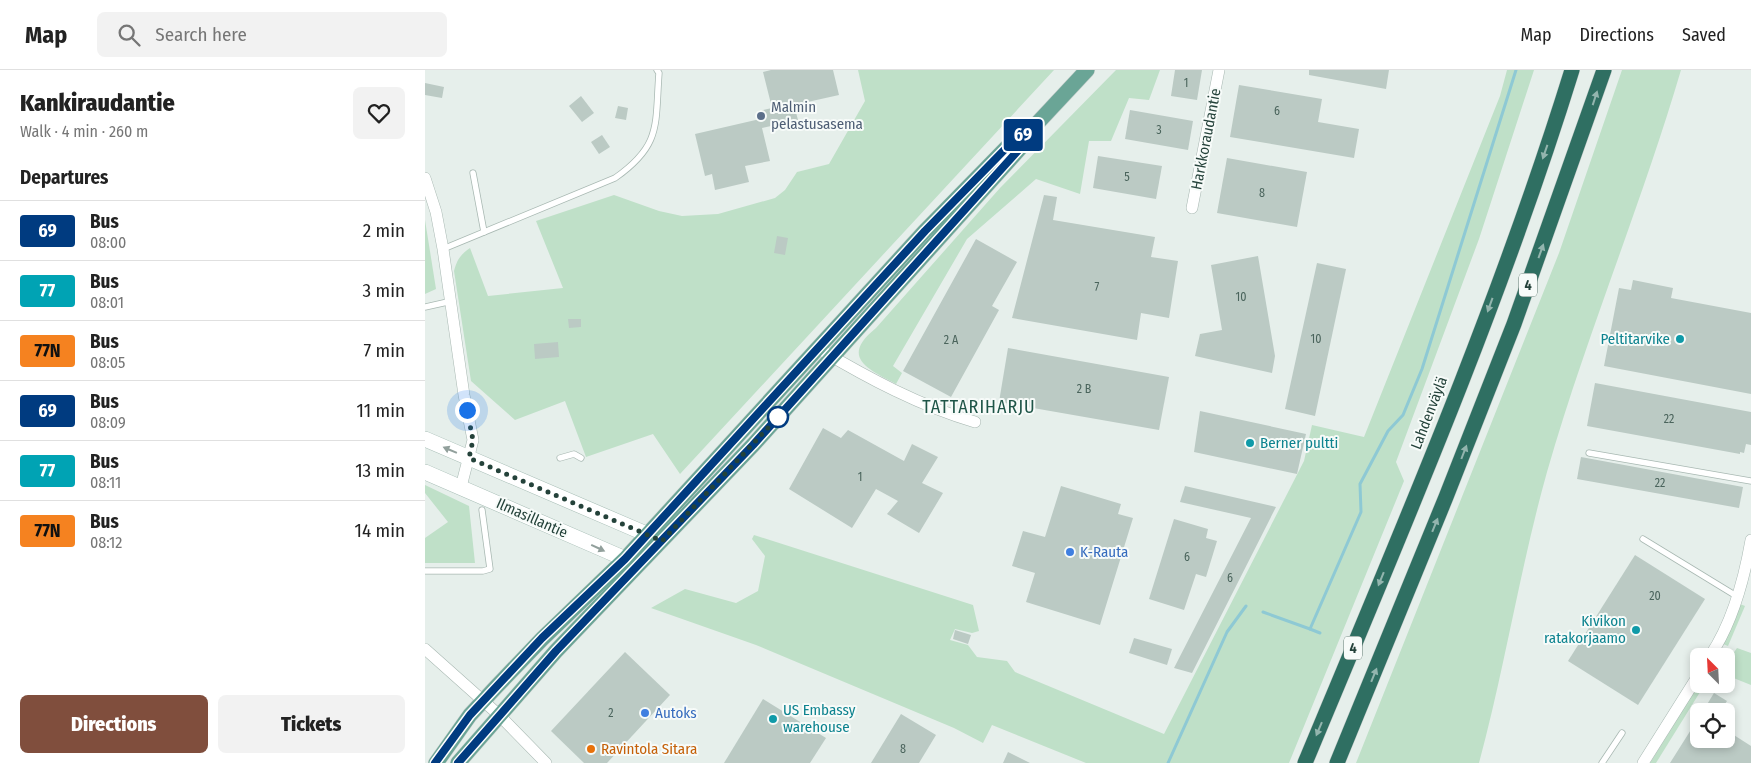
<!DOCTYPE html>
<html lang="en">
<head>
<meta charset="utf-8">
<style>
	body { margin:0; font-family:"Fira Sans Condensed",sans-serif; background:#f2f2f2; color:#222; height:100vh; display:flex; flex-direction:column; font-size:19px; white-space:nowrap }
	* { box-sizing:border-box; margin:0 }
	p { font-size:16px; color:#767676 }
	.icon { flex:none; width:28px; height:28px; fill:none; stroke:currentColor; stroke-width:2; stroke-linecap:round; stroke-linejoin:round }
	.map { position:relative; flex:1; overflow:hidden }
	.sheet { display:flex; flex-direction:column; background:#fff; width:425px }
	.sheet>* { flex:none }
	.badge { padding:0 10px; border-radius:4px; font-size:18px; line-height:32px }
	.needle { width:32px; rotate:336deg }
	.controls { position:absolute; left:1265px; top:578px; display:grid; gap:10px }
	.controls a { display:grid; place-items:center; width:45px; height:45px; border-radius:8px; background:#fff; box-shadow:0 2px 8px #0003; font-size:25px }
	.you { position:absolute; width:25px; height:25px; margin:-12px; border:4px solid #fff; border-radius:50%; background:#1a73e8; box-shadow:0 0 0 8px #1a73e833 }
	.map>.badge { position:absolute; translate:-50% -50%; box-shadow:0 0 0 2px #fff }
	h2 { padding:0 20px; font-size:19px; line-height:45px }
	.round { display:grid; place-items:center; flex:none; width:52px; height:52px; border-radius:8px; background:#f2f2f2 }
	.headline { display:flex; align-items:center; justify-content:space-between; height:85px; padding:0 20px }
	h1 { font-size:24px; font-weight:800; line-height:38px }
	.cta { display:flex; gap:10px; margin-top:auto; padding:10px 20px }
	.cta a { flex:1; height:58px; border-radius:8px; background:#804e3d; color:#fff; font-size:20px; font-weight:800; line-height:58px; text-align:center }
	.cta a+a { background:#f2f2f2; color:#222 }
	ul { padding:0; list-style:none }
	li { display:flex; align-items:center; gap:15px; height:60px; padding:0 20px; border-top:1px solid #e0e0e0 }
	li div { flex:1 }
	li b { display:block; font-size:19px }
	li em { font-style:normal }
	li .badge { min-width:55px; font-weight:700; text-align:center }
	header { display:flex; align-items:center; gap:30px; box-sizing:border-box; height:70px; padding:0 25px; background:#fff; border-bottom:1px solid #e0e0e0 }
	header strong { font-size:24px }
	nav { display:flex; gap:28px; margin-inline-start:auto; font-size:18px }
	.search { width:350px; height:45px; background:#f2f2f2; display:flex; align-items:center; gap:12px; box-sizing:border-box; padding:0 18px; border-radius:8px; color:#767676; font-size:19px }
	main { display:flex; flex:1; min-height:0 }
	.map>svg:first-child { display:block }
	.green { fill:#bfe0c8 }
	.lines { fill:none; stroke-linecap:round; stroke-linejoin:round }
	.stream { stroke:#8ec9d4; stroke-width:3 }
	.building { fill:#bbcac4 }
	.service-casing { stroke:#a8b8b2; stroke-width:7 }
	.minor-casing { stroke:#a8b8b2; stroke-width:12 }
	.secondary-casing { stroke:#a4bbb3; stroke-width:16 }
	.primary-casing { stroke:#c2cac8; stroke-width:16 }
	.motorway-casing { stroke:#c2cac8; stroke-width:16 }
	.service { stroke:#fff; stroke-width:5.5 }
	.minor { stroke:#fff; stroke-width:11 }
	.secondary { stroke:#fff; stroke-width:15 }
	.primary { stroke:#6aa596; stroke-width:15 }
	.motorway { stroke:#2f6f62; stroke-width:15 }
	.oneway { fill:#93b5ae }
	.oneway2 { fill:#92a09c }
	.line-casing { stroke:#fff; stroke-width:11 }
	.line { stroke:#003b80; stroke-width:8 }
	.walk { stroke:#24423a; stroke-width:5; stroke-dasharray:0 9 }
	.service-dot { fill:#5c6f8a; stroke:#f7fbf9; stroke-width:2 }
	.culture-dot { fill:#0f9aa8; stroke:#f7fbf9; stroke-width:2 }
	.stop-dot { fill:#fff; stroke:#003b80; stroke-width:2.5 }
	.shop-dot { fill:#3f7fe0; stroke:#f7fbf9; stroke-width:2 }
	.food-dot { fill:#e8710a; stroke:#f7fbf9; stroke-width:2 }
	.labels { text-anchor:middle; stroke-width:4; stroke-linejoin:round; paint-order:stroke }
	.number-label { font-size:12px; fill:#4a645c }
	.shield { fill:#f7fbf9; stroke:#637a73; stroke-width:1 }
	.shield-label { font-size:14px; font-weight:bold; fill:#24423a }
	.service-label { font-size:15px; fill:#4e5e75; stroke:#f7fbf9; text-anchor:start }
	.street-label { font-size:15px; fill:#24423a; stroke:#f7fbf9 }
	.culture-label { font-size:15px; fill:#0d838f; stroke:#f7fbf9; text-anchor:end }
	.shop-label { font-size:15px; fill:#366cbe; stroke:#f7fbf9; text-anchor:start }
	.food-label { font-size:15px; fill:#c56008; stroke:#f7fbf9; text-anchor:start }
	.quarter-label { font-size:18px; letter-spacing:1px; fill:#1f5548; stroke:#f7fbf9 }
</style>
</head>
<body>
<header>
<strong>Map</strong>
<div class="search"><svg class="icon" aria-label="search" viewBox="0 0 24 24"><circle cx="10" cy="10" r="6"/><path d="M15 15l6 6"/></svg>Search here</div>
<nav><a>Map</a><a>Directions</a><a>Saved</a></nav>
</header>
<main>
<section class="sheet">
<div class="headline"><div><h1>Kankiraudantie</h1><p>Walk · 4 min · 260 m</p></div><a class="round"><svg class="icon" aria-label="heart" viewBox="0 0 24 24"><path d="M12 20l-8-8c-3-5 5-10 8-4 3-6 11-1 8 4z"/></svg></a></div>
<h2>Departures</h2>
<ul>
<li><span class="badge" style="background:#003b80;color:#fff">69</span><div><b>Bus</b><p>08:00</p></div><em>2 min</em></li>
<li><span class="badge" style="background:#00a3b4;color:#fff">77</span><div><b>Bus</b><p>08:01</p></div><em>3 min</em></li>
<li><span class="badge" style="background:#f58220;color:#111">77N</span><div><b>Bus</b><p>08:05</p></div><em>7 min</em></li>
<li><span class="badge" style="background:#003b80;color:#fff">69</span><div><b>Bus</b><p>08:09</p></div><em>11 min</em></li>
<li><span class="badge" style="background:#00a3b4;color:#fff">77</span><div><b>Bus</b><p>08:11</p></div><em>13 min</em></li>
<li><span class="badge" style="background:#f58220;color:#111">77N</span><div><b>Bus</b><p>08:12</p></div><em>14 min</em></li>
</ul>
<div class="cta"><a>Directions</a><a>Tickets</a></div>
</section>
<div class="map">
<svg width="1326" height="693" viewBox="0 0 1326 693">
	<rect width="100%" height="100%" fill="#e6efeb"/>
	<g class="green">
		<path d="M433,0H629L255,404L228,364L161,387L140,331L90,350L46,311L29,201C32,190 35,185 45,178L63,226L138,218L111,151L189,125L234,141L257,146L293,144L350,128L360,120L372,102L404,94L440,31Z"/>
		<path d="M691,0H735L724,30L704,28L686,71H664L655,124L611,109L542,169L468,296L477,303L471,314C442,299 415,287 451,258L575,118Z"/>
		<polygon points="1082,0 1109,0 1054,169 971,392 979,411 864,693 661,693 567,655 558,673 529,658 331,575 226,538 260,519 311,533 333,521 340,486 327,469 329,465 548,535 554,561 547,563 530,559 525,570 543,575 552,587 582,591 590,602 739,664 879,391 887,355 939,367 1075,26"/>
		<path d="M1197,0H1256C1216,136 1161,266 1122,402C1095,498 1080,597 1054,693H931L1134,183Z"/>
		<polygon points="0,150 11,219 0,224"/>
		<polygon points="0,415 44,436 50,493 0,493 0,468 23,452 0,423"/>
		<polygon points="1315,534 1320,536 1303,576 1298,574"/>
		<polygon points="1312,578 1326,583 1326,615 1301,605 1301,594"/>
		<polygon points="1274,614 1280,614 1231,693 1225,693"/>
	</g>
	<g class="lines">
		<g class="stream">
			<polyline points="838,542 885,559 936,442 935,414 963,361 978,345 997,299 1091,0"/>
			<polyline points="885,559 895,563"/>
			<polyline points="743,693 802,562 821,536"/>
		</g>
	</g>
	<g class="building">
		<polygon points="346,0 408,0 414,25 369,35 373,50 337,58 345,91 320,96 324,112 290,120 287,104 280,106 270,64 335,49 333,41 347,38 338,2"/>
		<polygon points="750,0 777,0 772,30 746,26"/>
		<polygon points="884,0 964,0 961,19 884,5"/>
		<polygon points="0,13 19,17 17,28 0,25"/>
		<polygon points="814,15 897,29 893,52 934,59 929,88 805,67"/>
		<polygon points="156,26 169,43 157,52 144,36"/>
		<polygon points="193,36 203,38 201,50 190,48"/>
		<polygon points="705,40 768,51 763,80 700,69"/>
		<polygon points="177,65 185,77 174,84 166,72"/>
		<polygon points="673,86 737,96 731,129 668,118"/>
		<polygon points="802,88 882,102 872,157 792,143"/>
		<polygon points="619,125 632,127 628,150 730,167 726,187 753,191 744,248 716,243 712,270 587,248"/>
		<polygon points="352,166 363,168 360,185 349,183"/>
		<polygon points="551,169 592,192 567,236 574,240 526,327 478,301"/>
		<polygon points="833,186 850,286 847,303 770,286 775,264 797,260 786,195"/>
		<polygon points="892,193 921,199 890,346 860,339"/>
		<polygon points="1208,210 1248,218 1246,228 1326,243 1326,324 1179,296 1194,218 1206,220"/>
		<polygon points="143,249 156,249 156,257 144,258"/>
		<polygon points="133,272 134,287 110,289 109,274"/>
		<polygon points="583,278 744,307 734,360 574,332"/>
		<polygon points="1170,313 1326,342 1326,375 1321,374 1319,383 1315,382 1315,384 1162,356"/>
		<polygon points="775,341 881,364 872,404 769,382"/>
		<polygon points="398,358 416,368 423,360 479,391 487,374 513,387 497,413 518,423 494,463 462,444 473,431 451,419 427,458 364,419"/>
		<polygon points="1156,387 1318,417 1314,438 1152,409"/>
		<polygon points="636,416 696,434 693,444 708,448 675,555 601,532 610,503 587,496 598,461 620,467"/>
		<polygon points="760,416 851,437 767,603 749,598 826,448 755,432"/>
		<polygon points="749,449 783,459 781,468 792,471 781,507 771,504 759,540 724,529"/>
		<polygon points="1210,485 1280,529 1213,635 1143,591"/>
		<polygon points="530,560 546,565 543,574 528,569"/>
		<polygon points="709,568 747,579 742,595 704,583"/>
		<polygon points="200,582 245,625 182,693 159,693 126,661"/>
		<polygon points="1289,623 1302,631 1295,641 1278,641"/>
		<polygon points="338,629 401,668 385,693 299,693"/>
		<polygon points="476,644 511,665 494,693 446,693"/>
		<polygon points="1274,647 1274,669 1301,669 1301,660 1326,676 1326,693 1245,693"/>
		<polygon points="583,682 605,693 578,693"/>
	</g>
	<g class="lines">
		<defs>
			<g id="service">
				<polyline points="48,103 59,162"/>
				<path d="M18,179L190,108C237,75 230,55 234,3L232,0"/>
				<polyline points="0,237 27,231"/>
				<polyline points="1164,383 1326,411"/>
				<polyline points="135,388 149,384 156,388"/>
				<polyline points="1218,469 1313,527"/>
				<polyline points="0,501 58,501 65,499 57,440"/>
				<polyline points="1177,693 1197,663"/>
			</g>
			<g id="minor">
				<polyline points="0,108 11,142 18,179 39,325 48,370 36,417"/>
				<polyline points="767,138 794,0"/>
				<path d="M394,279C443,308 495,336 550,352"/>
				<polyline points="0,579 74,645 121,693"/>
				<path d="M1285,586C1308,552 1319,510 1326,470"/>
				<polyline points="1218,693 1274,604"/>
			</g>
			<g id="secondary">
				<polyline points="0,369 233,469"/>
				<polyline points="0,402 212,494"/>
			</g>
			<g id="primary">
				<polyline points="11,693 45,645 71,617 117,569 200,489 500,161 590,69 602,63"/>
				<polyline points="33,693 131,581 328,375 597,76 605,61 662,0"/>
			</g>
			<g id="motorway">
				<path d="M880,693C975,465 1074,236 1147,0"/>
				<polyline points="912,693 1021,427 1089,254 1179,0"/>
			</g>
		</defs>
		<use href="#service" class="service-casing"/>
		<use href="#minor" class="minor-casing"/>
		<use href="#secondary" class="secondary-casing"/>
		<use href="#primary" class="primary-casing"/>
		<use href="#motorway" class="motorway-casing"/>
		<use href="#service" class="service"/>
		<use href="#minor" class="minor"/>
		<use href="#secondary" class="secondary"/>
		<use href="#primary" class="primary"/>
		<use href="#motorway" class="motorway"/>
	</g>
	<defs><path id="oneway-solid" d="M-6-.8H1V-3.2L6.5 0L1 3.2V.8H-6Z" transform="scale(1.25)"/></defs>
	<g class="oneway">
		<use href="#oneway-solid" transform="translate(1170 28) rotate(-72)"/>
		<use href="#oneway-solid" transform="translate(1120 82) rotate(109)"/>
		<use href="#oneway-solid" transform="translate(1116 181) rotate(-70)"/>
		<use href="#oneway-solid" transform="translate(1065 235) rotate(110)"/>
		<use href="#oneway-solid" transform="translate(1039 382) rotate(-69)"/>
		<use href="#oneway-solid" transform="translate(1010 455) rotate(-68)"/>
		<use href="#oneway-solid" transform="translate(956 509) rotate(112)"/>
		<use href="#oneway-solid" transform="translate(949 605) rotate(-68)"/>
		<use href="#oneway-solid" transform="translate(894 659) rotate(113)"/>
	</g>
	<g class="oneway2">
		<use href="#oneway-solid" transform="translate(25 380) rotate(-157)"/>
		<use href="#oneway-solid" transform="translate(173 478) rotate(25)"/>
	</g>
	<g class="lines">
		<defs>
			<polyline id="line" points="10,693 45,645 117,568 200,489 500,161 590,69 605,61 597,76 328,375 131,581 33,693"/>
		</defs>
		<use href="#line" class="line-casing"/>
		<use href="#line" class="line"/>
		<polyline class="walk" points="42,340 48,370 44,388 237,471 353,347"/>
	</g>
	<circle class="service-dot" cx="336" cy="46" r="5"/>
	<g class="culture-dot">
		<circle cx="1255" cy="269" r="5"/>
		<circle cx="825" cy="373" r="5"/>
		<circle cx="1211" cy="560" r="5"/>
		<circle cx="348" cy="649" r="5"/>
	</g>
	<circle class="stop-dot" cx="353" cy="347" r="10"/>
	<g class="shop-dot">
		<circle cx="645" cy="482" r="5"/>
		<circle cx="220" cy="643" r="5"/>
	</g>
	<circle class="food-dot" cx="166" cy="679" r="5"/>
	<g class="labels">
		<g class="number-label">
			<text x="761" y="17">1</text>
			<text x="852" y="45">6</text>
			<text x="734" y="64">3</text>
			<text x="702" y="111">5</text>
			<text x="837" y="127">8</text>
			<text x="672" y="221">7</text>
			<text x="816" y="231">10</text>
			<text x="891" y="273">10</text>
			<text x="526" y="274">2 A</text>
			<text x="659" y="323">2 B</text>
			<text x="1244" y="353">22</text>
			<text x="435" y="411">1</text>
			<text x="1235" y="417">22</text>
			<text x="762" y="491">6</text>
			<text x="805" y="512">6</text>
			<text x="1230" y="530">20</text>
			<text x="186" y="647">2</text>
			<text x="478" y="683">8</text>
		</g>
		<g class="shield">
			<rect x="1094" y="203.5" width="18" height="23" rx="4"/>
			<rect x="919" y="566.5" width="18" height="23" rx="4"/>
		</g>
		<g class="shield-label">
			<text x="1103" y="220">4</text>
			<text x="928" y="583">4</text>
		</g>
		<g class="service-label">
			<text x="346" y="42">Malmin<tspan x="346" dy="17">pelastusasema</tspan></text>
		</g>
		<g class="street-label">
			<text transform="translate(781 69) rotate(-79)" y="5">Harkkoraudantie</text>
			<text transform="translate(1004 343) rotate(-69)" y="5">Lahdenväylä</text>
			<text transform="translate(107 448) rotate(24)" y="5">Ilmasillantie</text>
		</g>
		<g class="culture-label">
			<text x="1245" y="274">Peltitarvike</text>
			<text x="835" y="378" text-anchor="start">Berner pultti</text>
			<text x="1201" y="556">Kivikon<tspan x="1201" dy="17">ratakorjaamo</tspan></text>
			<text x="358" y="645" text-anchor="start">US Embassy<tspan x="358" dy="17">warehouse</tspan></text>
		</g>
		<g class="shop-label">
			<text x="655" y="487">K-Rauta</text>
			<text x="230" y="648">Autoks</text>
		</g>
		<g class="food-label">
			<text x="176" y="684">Ravintola Sitara</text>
		</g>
		<g class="quarter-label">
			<text x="554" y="343">TATTARIHARJU</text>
		</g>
	</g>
</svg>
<div class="controls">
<a><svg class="needle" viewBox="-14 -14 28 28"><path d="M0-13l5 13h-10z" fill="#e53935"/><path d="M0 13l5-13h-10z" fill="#767676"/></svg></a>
<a><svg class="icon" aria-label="locate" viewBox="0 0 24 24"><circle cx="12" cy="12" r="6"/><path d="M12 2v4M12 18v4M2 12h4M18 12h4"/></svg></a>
</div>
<div class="you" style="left:42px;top:340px"></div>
<b class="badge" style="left:598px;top:65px;background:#003b80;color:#fff">69</b>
</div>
</main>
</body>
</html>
